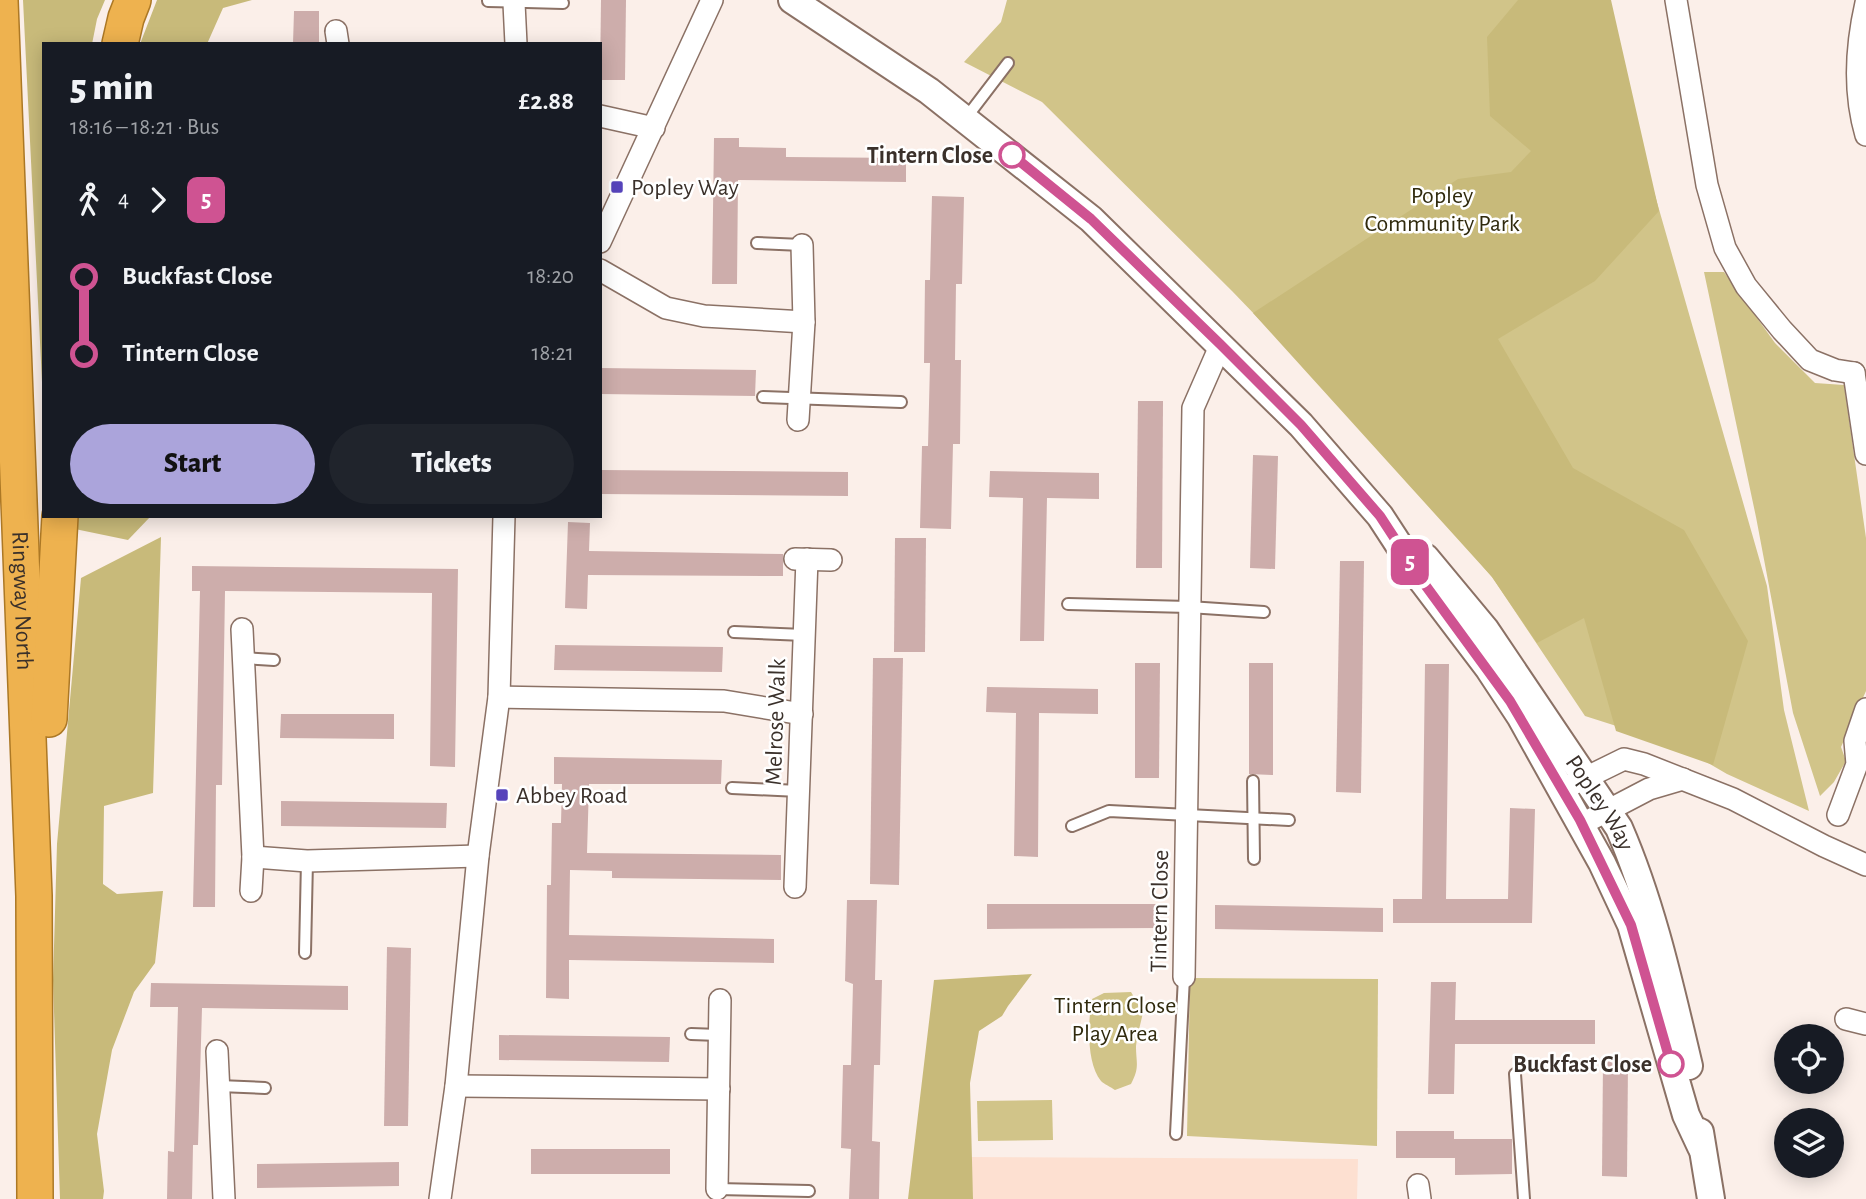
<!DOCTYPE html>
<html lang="en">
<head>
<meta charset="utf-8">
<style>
	body { margin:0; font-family:"Alegreya Sans",sans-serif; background:#20242c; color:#f1f3f6; height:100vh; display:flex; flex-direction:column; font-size:26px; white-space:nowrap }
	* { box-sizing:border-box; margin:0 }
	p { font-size:23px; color:#9ea1a6 }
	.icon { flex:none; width:38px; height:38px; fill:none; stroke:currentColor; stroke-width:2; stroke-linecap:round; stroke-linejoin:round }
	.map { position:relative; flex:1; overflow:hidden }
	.side { position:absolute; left:42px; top:42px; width:560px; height:476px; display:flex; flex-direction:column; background:#171b24; border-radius:0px; box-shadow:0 4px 18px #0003 }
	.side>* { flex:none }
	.badge { padding:0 14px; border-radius:10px; font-size:24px; line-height:46px }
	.fabs { position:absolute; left:1774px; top:1024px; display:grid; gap:14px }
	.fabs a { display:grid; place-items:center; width:70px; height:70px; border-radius:50%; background:#171b24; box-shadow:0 4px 18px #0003; font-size:35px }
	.map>.badge { position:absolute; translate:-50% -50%; box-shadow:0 0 0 4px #fff }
	.legs { display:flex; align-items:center; gap:10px; height:77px; padding:0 28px; font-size:23px }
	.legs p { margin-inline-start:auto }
	.headline { display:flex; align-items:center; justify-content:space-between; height:119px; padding:0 28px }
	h1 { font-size:38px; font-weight:800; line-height:52px }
	.cta { display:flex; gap:14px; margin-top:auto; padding:14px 28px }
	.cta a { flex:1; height:80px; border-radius:42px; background:#aba4db; color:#111; font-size:28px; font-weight:800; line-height:80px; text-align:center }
	.cta a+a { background:#20242c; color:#f1f3f6 }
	ul { padding:0 28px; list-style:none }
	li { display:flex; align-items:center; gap:24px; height:77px; font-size:26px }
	li i { display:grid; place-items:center; width:10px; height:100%; margin:0 9px; background:currentColor }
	li i::after { content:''; width:18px; height:18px; margin:-9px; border:5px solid; border-radius:50%; background:#171b24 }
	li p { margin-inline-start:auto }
	li:first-child i { background:linear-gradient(#0000 50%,currentColor 0) }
	li:last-child i { background:linear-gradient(currentColor 50%,#0000 0) }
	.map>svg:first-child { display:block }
	.built { fill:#fde0d1 }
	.green { fill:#d1c489 }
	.forest { fill:#c8ba7a }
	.building { fill:#cdadab }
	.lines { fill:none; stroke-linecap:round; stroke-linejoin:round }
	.service-casing { stroke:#8b7165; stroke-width:14 }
	.minor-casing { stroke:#8b7165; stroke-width:24 }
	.tertiary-casing { stroke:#8b7165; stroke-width:30 }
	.trunk-casing { stroke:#ac7825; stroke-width:38 }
	.service { stroke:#fff; stroke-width:10 }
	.minor { stroke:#fff; stroke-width:21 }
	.tertiary { stroke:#fff; stroke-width:26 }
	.trunk { stroke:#eeb24f; stroke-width:35 }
	.line-1-casing { stroke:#fff; stroke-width:16 }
	.line-1 { stroke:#cf5392; stroke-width:10 }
	.stop-1-dot { fill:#fff; stroke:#cf5392; stroke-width:3.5 }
	.poi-dot { fill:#5644bb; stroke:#fff; stroke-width:2.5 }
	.labels { text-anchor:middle; stroke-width:5; stroke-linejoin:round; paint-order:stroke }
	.stop-label { font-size:24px; font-weight:bold; fill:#3a302a; stroke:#fff; text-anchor:end }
	.poi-label { font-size:24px; fill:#3a302a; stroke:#fff; text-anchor:start }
	.park-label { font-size:24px; fill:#302a0d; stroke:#fff }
	.street-label { font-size:24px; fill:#3a302a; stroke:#fff }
</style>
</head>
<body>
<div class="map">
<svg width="1866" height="1199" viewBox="0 0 1866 1199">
	<rect width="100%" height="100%" fill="#fbefe9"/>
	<polygon class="built" points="970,1157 1358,1159 1357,1199 973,1199"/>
	<g class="green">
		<polygon points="1007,0 1599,0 1767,586 1784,710 1809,811 1727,774 1679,746 1585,716 1492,577 1364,428 1232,291 1042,102 964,62 1001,22"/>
		<polygon points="1704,272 1724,272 1775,343 1815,383 1844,385 1866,538 1866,691 1841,747 1846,761 1834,782 1820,796 1793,713 1756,517"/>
		<polygon points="1190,978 1378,979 1377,1146 1187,1136"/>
		<path d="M1131,992L1143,1012C1141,1023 1137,1035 1136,1046C1136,1063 1140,1067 1131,1084L1115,1090C1111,1087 1104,1084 1101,1081C1086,1063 1088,1020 1092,999L1104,993Z"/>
		<polygon points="1052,1100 1053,1140 978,1141 977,1101"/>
	</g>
	<g class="forest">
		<polygon points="23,0 105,0 97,19 92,44 44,44 44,365 42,382"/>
		<polygon points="157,0 252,0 223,8 207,44 140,44"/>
		<polygon points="1518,0 1611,0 1659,211 1595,281 1498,339 1573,468 1684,530 1748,641 1713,765 1616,731 1584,618 1537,643 1492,577 1253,313 1458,179 1511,172 1531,151 1490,116 1487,37"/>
		<polygon points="76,516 151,516 128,540 75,529"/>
		<polygon points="161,537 153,793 104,806 103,884 117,894 163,891 155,963 134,992 112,1050 97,1134 104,1191 103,1199 60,1199 53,980 57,844 81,578"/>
		<polygon points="1032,974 1008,1006 1002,1016 979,1031 970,1083 973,1199 908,1199 934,980"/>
	</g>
	<g class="building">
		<polygon points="601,0 626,0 625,80 600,80"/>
		<polygon points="294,11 319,11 319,44 293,44"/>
		<polygon points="714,138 739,138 739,147 786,148 786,157 906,158 906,182 738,180 737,284 712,284"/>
		<polygon points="932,196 964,197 962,284 956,284 955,360 961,360 960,444 953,444 951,529 920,528 922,446 928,446 930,363 924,363 925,280 930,280"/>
		<polygon points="600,368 756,370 755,396 600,394"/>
		<polygon points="1138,401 1163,401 1162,568 1136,568"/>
		<polygon points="1253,455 1278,456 1275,569 1250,568"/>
		<polygon points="600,470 848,472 848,496 600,494"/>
		<polygon points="990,471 1099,473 1099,499 1047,498 1044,641 1020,641 1023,498 989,497"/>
		<polygon points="568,522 590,523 589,551 783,554 783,576 588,575 587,609 565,608"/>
		<polygon points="895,538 926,538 925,652 894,652"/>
		<polygon points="1340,561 1364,561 1361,793 1336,792"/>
		<polygon points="192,566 458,569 455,767 430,766 432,593 225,591 222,785 216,785 215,907 193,907 200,591 192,591"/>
		<polygon points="555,645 723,647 722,672 554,670"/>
		<polygon points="873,658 903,658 899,885 870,884"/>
		<polygon points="1135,663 1160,663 1159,778 1135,778"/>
		<polygon points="1249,663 1273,663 1273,775 1249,774"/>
		<polygon points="1425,664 1449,664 1446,899 1508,899 1510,808 1535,809 1532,923 1393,923 1393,899 1422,899"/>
		<polygon points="987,687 1098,689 1098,714 1039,713 1038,857 1014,856 1016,713 986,712"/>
		<polygon points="281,714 394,714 394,739 280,738"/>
		<polygon points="554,757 722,760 721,784 589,784 587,853 781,855 781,880 612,878 612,871 570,870 569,935 774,939 774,963 569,960 569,999 546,998 547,885 551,885 552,823 561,823 562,784 554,784"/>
		<polygon points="281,801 447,803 446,828 281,826"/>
		<polygon points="847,900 877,900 875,980 882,980 880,1065 874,1065 872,1141 880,1142 879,1199 849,1199 851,1149 841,1148 843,1065 851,1065 853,984 845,981"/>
		<polygon points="987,904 1159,904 1159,928 987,929"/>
		<polygon points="1215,905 1383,908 1383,932 1215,929"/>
		<polygon points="387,947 411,948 408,1126 384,1126"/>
		<polygon points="1431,982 1456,982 1455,1020 1595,1020 1595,1044 1455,1044 1454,1094 1428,1094"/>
		<polygon points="151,983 348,986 348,1010 202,1008 198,1145 193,1145 192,1199 167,1199 168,1151 174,1152 178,1007 150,1007"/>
		<polygon points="499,1035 670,1037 669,1062 499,1060"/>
		<polygon points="1603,1061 1628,1062 1627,1177 1602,1176"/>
		<polygon points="1396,1131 1454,1131 1454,1139 1512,1139 1512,1174 1455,1175 1455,1158 1396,1158"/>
		<rect x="531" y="1149" width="139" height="25"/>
		<polygon points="399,1162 399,1186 257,1188 257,1164"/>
	</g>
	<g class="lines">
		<defs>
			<g id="service">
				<polyline points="488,1 563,3"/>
				<polyline points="966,118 1008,63"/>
				<polyline points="757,243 802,245"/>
				<polyline points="763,397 901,402"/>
				<polyline points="1068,604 1189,607 1264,612"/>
				<polyline points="734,632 804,635"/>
				<polyline points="244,658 274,660"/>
				<polyline points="1253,781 1254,859"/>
				<polyline points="732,788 799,791"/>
				<polyline points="1072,826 1109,811 1289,820"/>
				<polyline points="305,953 307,861"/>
				<polyline points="691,1034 719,1035"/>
				<polyline points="1515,1074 1524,1199"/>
				<polyline points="219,1086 265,1088"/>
				<polyline points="1176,1134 1184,977"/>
				<polyline points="717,1189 809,1191"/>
			</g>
			<g id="minor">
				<polyline points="1676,0 1707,185 1725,248 1746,286 1782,330 1810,360 1835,370 1854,373"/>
				<polyline points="514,3 516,44"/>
				<path d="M1866,3C1856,47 1853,91 1866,135"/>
				<polyline points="336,31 338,44"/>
				<polyline points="600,116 654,128"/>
				<polyline points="600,242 712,0"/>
				<polyline points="600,270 666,308 704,316 804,322"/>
				<polyline points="1854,373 1866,454"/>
				<polyline points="798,420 804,322 802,245"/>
				<polyline points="795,559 831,560"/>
				<polyline points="242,629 253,857 251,891"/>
				<polyline points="499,697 724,701 802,714"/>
				<polyline points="1571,785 1624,759 1644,764 1733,799 1824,846 1866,865"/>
				<polyline points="1838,815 1857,764 1855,741 1866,709"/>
				<polyline points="1582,824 1649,789 1683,779"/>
				<polyline points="253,857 307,861 478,856"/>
				<polyline points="795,887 807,559"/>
				<polyline points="1184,977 1193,408 1221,344"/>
				<polyline points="1846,1019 1866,1024"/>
				<polyline points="217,1051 224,1199"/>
				<polyline points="456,1086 719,1089"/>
				<polyline points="1418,1185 1420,1199"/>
				<polyline points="717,1189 720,1000"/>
				<polyline points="440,1199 456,1086 478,856 499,697 504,516"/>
			</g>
			<g id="tertiary">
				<polyline points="792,0 929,91 1091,219 1301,425 1380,516 1423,582 1489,669 1520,716 1602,863 1631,925 1686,1115 1701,1147"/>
				<path id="s1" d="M1426,558L1485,629L1619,828C1652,904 1670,986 1689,1066"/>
				<polyline points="1700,1132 1711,1199"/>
			</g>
			<g id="trunk">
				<path id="s2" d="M0,1L34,896L35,1199"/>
				<polyline points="120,44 126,18 133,0"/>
				<polyline points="49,719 60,516"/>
			</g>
		</defs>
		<use href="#service" class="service-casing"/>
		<use href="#minor" class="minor-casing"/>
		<use href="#tertiary" class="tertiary-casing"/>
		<use href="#trunk" class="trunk-casing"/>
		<use href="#service" class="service"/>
		<use href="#minor" class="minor"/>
		<use href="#tertiary" class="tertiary"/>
		<use href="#trunk" class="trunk"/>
	</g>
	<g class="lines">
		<defs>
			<polyline id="line-1" points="1012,155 1091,219 1220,344 1301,425 1380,516 1423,582 1510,701 1580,820 1631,925 1671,1064"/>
		</defs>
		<use href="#line-1" class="line-1-casing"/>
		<use href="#line-1" class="line-1"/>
	</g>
	<g class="stop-1-dot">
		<circle cx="1012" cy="155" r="12"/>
		<circle cx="1671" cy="1064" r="12"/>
	</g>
	<g class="poi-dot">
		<rect x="610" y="180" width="14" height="14" rx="3.5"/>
		<rect x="495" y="788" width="14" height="14" rx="3.5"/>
	</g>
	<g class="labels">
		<g class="stop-label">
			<text x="993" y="163">Tintern Close</text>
			<text x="1652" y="1072">Buckfast Close</text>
		</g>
		<g class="poi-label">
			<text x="631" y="195">Popley Way</text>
			<text x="516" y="803">Abbey Road</text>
		</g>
		<g class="park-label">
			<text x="1442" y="203">Popley<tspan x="1442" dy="28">Community Park</tspan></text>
			<text x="1115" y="1013">Tintern Close<tspan x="1115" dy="28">Play Area</tspan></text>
		</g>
		<g class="street-label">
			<text dy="8" stroke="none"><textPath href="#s2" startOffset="600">Ringway North</textPath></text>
			<text transform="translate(775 722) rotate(-88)" y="8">Melrose Walk</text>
			<text dy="8" stroke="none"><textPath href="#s1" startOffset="301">Popley Way</textPath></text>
			<text transform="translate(1159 911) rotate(-89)" y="8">Tintern Close</text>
		</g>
	</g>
</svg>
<div class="fabs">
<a><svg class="icon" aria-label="locate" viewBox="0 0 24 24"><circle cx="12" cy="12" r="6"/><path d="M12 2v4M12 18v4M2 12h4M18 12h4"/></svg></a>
<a><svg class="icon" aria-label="layers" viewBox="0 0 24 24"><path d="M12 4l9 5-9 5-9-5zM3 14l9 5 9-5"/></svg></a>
</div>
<b class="badge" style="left:1410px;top:562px;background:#cf5392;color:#fff">5</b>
<section class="side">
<div class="headline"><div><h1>5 min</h1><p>18:16 – 18:21 · Bus</p></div><b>£2.88</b></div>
<div class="legs"><svg class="icon" aria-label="walk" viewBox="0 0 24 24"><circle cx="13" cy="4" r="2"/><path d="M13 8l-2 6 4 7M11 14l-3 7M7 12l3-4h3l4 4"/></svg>4<svg class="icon" aria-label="forward" viewBox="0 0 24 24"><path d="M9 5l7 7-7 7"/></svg><b class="badge" style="background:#cf5392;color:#fff">5</b></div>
<ul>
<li><i style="color:#cf5392"></i><b>Buckfast Close</b><p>18:20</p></li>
<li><i style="color:#cf5392"></i><b>Tintern Close</b><p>18:21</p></li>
</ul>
<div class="cta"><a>Start</a><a>Tickets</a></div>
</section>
</div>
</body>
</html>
